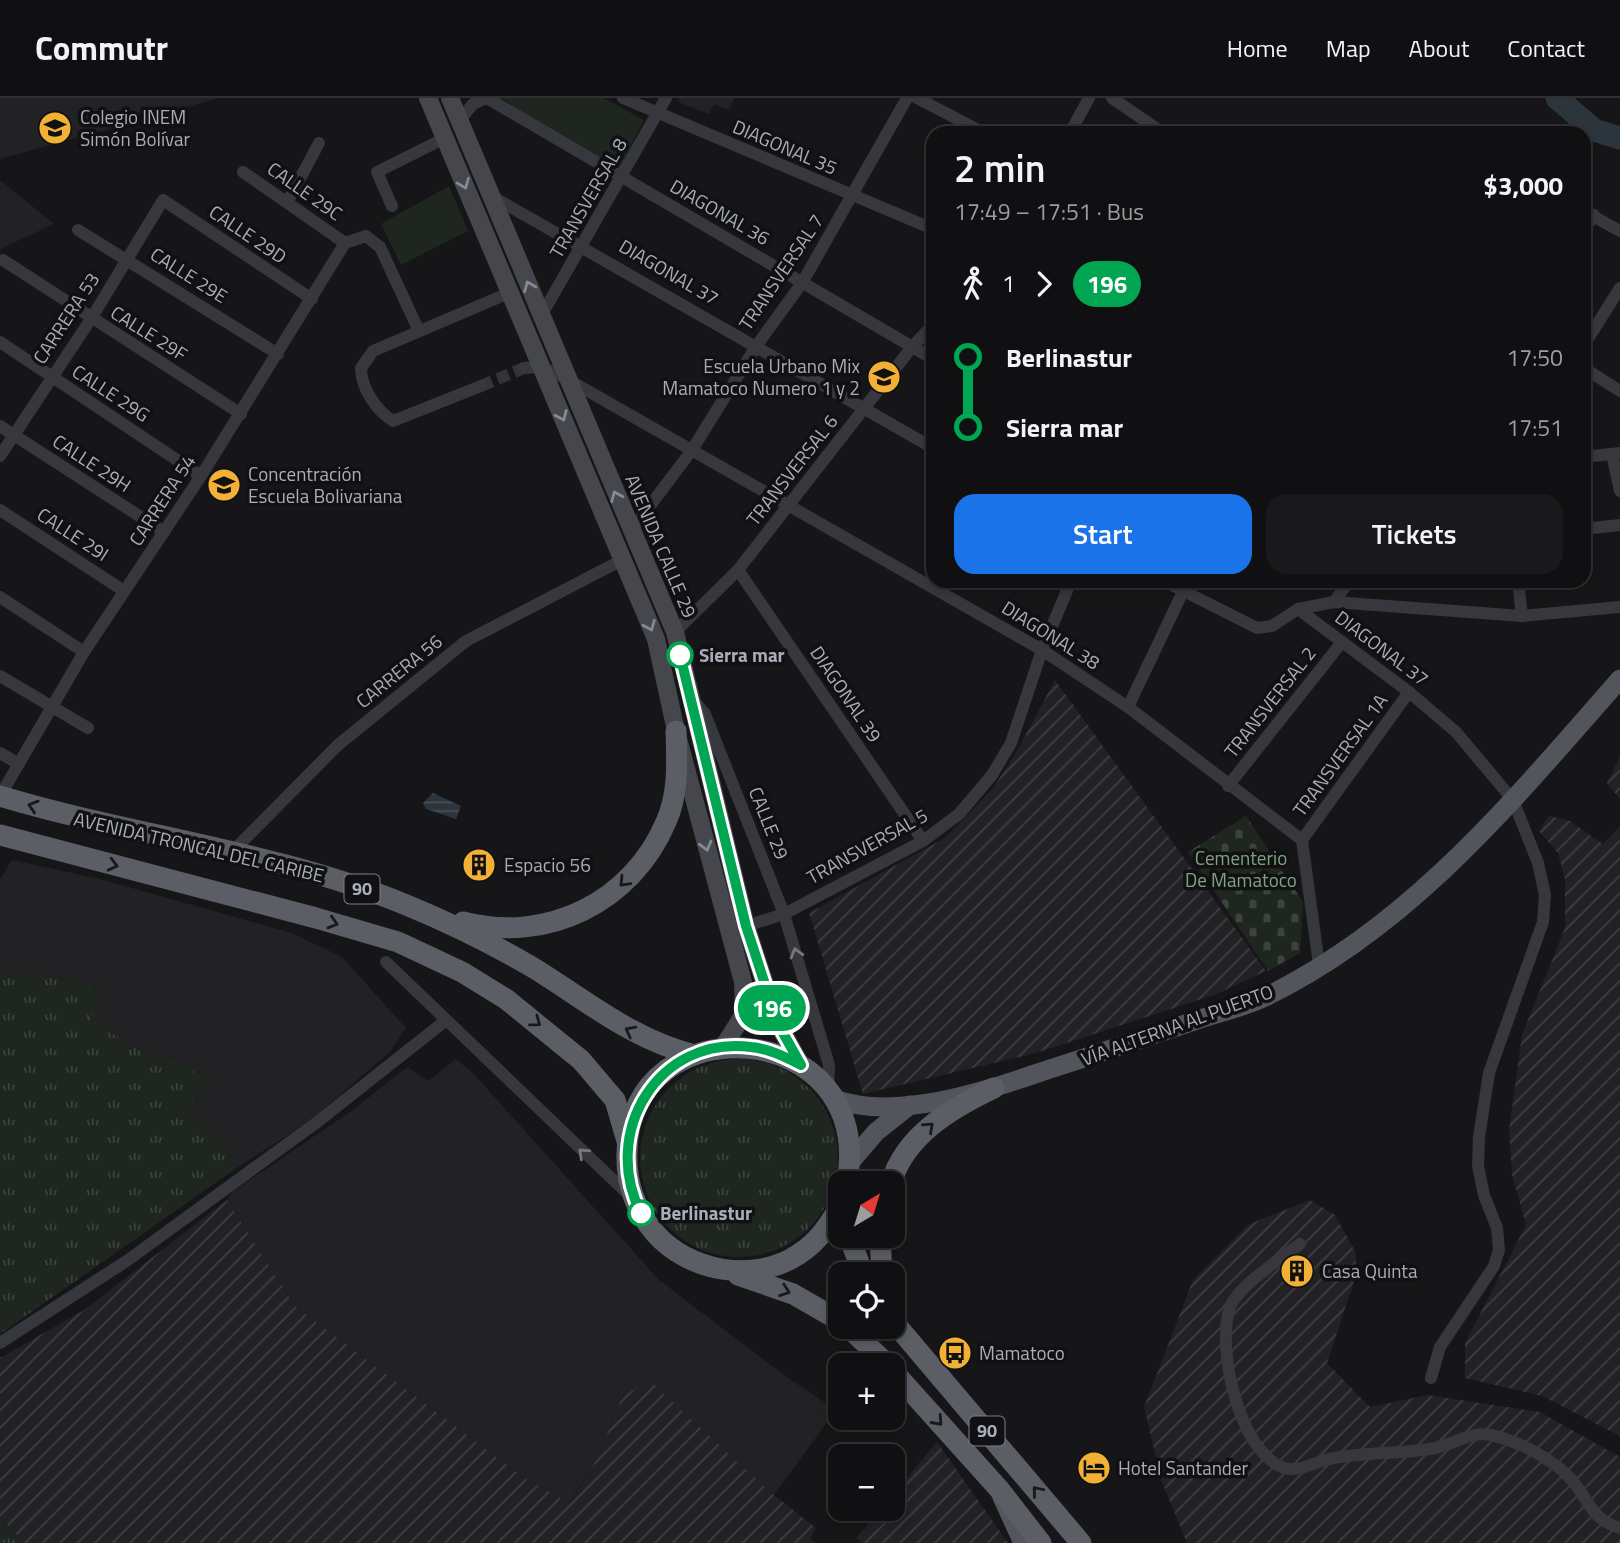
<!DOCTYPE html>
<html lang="en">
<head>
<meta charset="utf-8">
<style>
	body { margin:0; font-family:"Titillium Web",sans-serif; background:#19191b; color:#f1f3f6; height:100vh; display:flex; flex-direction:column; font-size:26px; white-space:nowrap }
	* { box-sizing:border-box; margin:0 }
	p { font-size:23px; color:#9c9d9f }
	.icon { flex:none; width:38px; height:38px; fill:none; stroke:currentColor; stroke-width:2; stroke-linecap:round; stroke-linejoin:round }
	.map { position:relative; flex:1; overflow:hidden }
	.panel { position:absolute; left:926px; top:28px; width:665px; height:462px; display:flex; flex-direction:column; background:#101012; border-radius:21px; box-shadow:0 4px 10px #0003,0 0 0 2px #303032 }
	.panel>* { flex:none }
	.badge { padding:0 14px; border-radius:23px; font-size:24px; line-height:46px }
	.needle { width:46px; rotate:38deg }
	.controls { position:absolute; left:828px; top:1073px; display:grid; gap:14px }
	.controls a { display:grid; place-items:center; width:77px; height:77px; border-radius:14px; background:#101012; box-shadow:0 4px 10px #0003,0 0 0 2px #303032; font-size:35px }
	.map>.badge { position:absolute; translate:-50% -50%; box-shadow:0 0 0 4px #fff }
	.legs { display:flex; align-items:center; gap:10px; height:77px; padding:0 28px; font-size:23px }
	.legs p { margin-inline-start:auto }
	.overview { display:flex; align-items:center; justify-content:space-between; height:119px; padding:0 28px }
	h1 { font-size:38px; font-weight:600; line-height:52px }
	.action { display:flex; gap:14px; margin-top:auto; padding:14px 28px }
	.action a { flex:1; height:80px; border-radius:21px; background:#1a73e8; color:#fff; font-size:28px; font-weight:600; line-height:80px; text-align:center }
	.action a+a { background:#19191b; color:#f1f3f6 }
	ul { padding:0 28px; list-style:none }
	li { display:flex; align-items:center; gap:24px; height:70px; font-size:26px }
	li i { display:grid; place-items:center; width:10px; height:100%; margin:0 9px; background:currentColor }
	li i::after { content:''; width:18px; height:18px; margin:-9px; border:5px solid; border-radius:50%; background:#101012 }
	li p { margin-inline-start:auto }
	li:first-child i { background:linear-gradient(#0000 50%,currentColor 0) }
	li:last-child i { background:linear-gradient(currentColor 50%,#0000 0) }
	header { display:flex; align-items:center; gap:42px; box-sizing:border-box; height:98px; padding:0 35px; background:#101012; border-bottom:2px solid #303032 }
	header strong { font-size:33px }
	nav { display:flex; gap:38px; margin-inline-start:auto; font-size:24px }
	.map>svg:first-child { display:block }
	.built { fill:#222225 }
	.industrial { fill:url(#industrial-furrows) }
	.grass { fill:url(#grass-tufts) }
	.cemetery { fill:url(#cemetery-stones) }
	.park { fill:#1e261f }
	.water { fill:url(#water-rules) }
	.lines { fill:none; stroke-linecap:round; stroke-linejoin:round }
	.river { stroke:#2c353c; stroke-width:23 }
	.minor-tunnel { stroke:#333438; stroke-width:12; stroke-dasharray:12 6; stroke-linecap:butt }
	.minor { stroke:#37383d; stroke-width:12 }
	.secondary { stroke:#45474d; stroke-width:18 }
	.primary { stroke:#53555c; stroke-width:19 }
	.trunk { stroke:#5b5e65; stroke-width:21 }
	.oneway { stroke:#858993 }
	.oneway2 { stroke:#18191b }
	.oneway3 { stroke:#757881 }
	.line-1-casing { stroke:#fff; stroke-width:16 }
	.line-1 { stroke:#00a651; stroke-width:10 }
	.stop-1-dot { fill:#fff; stroke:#00a651; stroke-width:3.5 }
	.labels { text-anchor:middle; stroke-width:7; stroke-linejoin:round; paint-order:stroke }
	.shield { fill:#111113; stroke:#7b7e86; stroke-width:2 }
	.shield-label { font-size:18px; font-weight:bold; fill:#a8adb8 }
	.poi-label { font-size:19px; fill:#a8adb8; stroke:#111113; text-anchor:start }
	.street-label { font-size:19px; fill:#a8adb8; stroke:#111113 }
	.stop-label { font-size:19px; font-weight:bold; fill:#a8adb8; stroke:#111113; text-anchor:start }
	.park-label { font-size:19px; fill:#7fa381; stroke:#111113 }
</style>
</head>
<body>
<header>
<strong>Commutr</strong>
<nav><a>Home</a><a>Map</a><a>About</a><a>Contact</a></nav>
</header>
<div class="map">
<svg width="1620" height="1445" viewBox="0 0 1620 1445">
	<defs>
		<pattern id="industrial-furrows" width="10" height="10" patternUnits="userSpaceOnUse" patternTransform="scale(1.75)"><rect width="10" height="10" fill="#222225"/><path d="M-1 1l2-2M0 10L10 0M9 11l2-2" fill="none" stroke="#3f3f43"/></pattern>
		<pattern id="grass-tufts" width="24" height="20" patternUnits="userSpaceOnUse" patternTransform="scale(1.75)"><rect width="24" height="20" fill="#1e261f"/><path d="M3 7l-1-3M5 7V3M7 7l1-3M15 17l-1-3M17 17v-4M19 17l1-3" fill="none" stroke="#3c433d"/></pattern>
		<pattern id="cemetery-stones" width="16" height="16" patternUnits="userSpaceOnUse" patternTransform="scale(1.75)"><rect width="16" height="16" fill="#1e261f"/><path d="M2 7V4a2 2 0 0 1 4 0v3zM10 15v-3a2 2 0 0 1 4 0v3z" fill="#3c433d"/></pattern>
		<pattern id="water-rules" width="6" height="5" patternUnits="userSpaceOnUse" patternTransform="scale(1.75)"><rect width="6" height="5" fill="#2c353c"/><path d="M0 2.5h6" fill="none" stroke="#485056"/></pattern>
	</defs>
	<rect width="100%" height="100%" fill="#161618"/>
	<g class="built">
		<polygon points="0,0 219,0 0,61"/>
		<polygon points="680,0 734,0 729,12 714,6 709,16 678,4"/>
		<polygon points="0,82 54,126 0,151"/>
		<polygon points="12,762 100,781 292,835 342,859 406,930 390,954 307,1025 238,1069 191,1007 210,983 169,959 164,968 90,921 83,883 0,873 0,781"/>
		<polygon points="455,961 472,974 659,1182 784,1277 836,1312 774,1397 622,1299 597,1361 569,1405 526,1381 294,1207 227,1103 232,1094 353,1012 407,969 429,983"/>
	</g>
	<g class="industrial">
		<polygon points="1055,582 1266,873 1214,897 1036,955 863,996 809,815 945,740 994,689 1017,653"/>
		<polygon points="1620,658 1620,701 1607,685"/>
		<polygon points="1549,718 1570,723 1603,746 1620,728 1620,1338 1542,1298 1465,1280 1465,1245 1526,1127 1512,1076 1509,1033 1522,937 1565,830 1565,781 1558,755 1539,733"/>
		<polygon points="227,1102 294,1207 526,1381 570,1405 597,1361 622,1299 649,1282 770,1394 816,1430 810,1441 814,1445 24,1445 0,1420 0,1260 84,1212"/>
		<polygon points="1310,1102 1335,1117 1356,1155 1356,1177 1327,1265 1370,1309 1428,1297 1540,1314 1620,1359 1620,1445 1187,1445 1162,1384 1144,1309 1193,1182 1249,1126"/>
		<polygon points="937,1344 1008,1445 862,1445 856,1440 882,1411 892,1410 893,1396"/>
	</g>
	<g class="grass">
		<polygon points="0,873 83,883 104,897 90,921 164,968 170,959 210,983 191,1007 238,1069 0,1236"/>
		<circle cx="739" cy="1060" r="99"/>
		<polygon points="0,1420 24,1445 0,1445"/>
	</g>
	<polygon class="cemetery" points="1246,718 1303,804 1300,855 1268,873 1188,754"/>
	<g class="park">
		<polygon points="501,0 604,0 644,22 617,75"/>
		<polygon points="449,88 468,133 401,167 381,126"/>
	</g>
	<polygon class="water" points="433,695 461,708 456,721 426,711 423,705"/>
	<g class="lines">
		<polyline class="river" points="1557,0 1594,32 1620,40"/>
		<polyline class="minor-tunnel" points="481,288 524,270"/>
		<g class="minor">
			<polyline points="487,0 933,261"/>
			<polyline points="623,0 933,131"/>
			<polyline points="917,0 984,35"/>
			<polyline points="1112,0 1163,35"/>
			<polyline points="460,22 473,6 486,0"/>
			<polyline points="1070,35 1089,0"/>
			<polyline points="243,74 345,145"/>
			<polyline points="493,99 933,350"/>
			<polyline points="288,103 319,45"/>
			<polyline points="392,108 377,74 445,40"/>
			<polyline points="1584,113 1620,133"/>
			<polyline points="78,132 278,256"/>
			<polyline points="1584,132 1594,117"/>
			<polyline points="3,162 241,316"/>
			<polyline points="541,218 666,0"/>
			<polyline points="0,244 201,378"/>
			<polyline points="1584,247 1620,190"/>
			<polyline points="524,270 541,269 567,281 1042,552 1128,609 1302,742 1319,867"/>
			<polyline points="1584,270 1620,293"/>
			<path d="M481,288L393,323C376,312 361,290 361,270L373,253L509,195"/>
			<polyline points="0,328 164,434"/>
			<polyline points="1612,356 1620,393"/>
			<polyline points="0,358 91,221 163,102 312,201"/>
			<polyline points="1584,359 1620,355"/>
			<polyline points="0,412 124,493"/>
			<polyline points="1584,431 1620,427"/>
			<polyline points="631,433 692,352 757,247 802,185 907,0"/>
			<polyline points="738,472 923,743"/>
			<polyline points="1164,483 1257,530 1272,528 1298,511 1334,504 1522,518 1620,509"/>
			<polyline points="1518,483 1522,518"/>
			<polyline points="0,499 84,554"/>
			<polyline points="1334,504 1349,483"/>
			<polyline points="1298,511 1409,594 1456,634 1513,702 1538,765 1545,797 1543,824 1489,975 1479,1039 1478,1068 1484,1097 1497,1130 1499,1152 1494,1168 1440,1249 1431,1280"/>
			<polyline points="675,534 738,472 912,249 933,227"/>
			<polyline points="0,578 88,630"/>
			<polyline points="693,602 705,616 784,816 829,967 828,991"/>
			<polyline points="1128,609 1188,483"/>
			<polyline points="0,655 19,666"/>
			<polyline points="1228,688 1342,544"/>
			<polyline points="0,698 84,554 201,378 345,145 366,138 380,149 419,233"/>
			<polyline points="1302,742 1409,594"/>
			<polyline points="231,755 338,647 466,543 622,462"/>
			<polyline points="746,828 784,816 923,743 959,716 992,677 1011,645 1042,552 1071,483"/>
			<polyline points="386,864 631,1099"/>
			<path d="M1300,1146C1282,1160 1238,1188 1230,1209C1216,1251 1239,1354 1284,1370C1297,1374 1312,1366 1325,1362C1361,1353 1399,1357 1435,1350C1454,1346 1471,1333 1491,1337C1518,1343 1551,1360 1570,1380C1590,1401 1588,1420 1620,1430"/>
			<polyline points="0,1245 128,1162 316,1025 445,923"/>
		</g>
		<g class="secondary">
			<polyline points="428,0 656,541 676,633 743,884 744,916 723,949"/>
			<polyline points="450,0 675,534 746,828 778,926 801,967"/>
		</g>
		<g class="primary">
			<path d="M834,1001C899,1024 987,992 1050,971C1100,955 1150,938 1200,921C1221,914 1245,909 1265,899C1412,828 1515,700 1620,581"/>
			<polyline points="852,1062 876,1034 910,1007"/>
			<polyline points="1002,1399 1023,1445"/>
		</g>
		<g class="trunk">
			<path d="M0,698C133,738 275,753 404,806C448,824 491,845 532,869C586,902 631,941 694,957"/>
			<polyline points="0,737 316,820 398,844 462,874 506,901 581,962 615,1002 627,1043"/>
			<path d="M463,824C547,846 632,804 666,724C679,695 677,663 676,633"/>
			<path d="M891,1085C905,1037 952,1010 994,990"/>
			<path d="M840,1108C829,1127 818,1144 799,1156C755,1186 688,1174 654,1134C635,1111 626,1084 627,1055C628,903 877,918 847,1085"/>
			<polyline points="849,1138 863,1176"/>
			<polyline points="880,1138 882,1176"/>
			<polyline points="738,1177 793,1196 840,1223"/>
			<polyline points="892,1222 1081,1445"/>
			<polyline points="847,1228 888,1267"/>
			<polyline points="892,1272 999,1391 1041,1445"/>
		</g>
	</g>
	<defs><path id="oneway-chevron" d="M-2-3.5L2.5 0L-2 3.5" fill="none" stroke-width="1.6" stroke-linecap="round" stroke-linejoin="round" transform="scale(1.75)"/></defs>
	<g class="oneway">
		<use href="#oneway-chevron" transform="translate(464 86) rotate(68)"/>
		<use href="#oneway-chevron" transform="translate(529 188) rotate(-112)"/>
		<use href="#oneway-chevron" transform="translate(562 318) rotate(67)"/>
		<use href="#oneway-chevron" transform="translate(616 398) rotate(-113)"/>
		<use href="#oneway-chevron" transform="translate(650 528) rotate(67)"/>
		<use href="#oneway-chevron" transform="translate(706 748) rotate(75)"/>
	</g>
	<g class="oneway2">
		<use href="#oneway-chevron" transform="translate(33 708) rotate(-163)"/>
		<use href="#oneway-chevron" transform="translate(113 767) rotate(14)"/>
		<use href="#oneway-chevron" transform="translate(624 784) rotate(134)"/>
		<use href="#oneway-chevron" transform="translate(333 825) rotate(17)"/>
		<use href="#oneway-chevron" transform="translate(536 924) rotate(37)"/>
		<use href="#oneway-chevron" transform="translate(630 933) rotate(-152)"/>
		<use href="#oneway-chevron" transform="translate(929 1029) rotate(-42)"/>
		<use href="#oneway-chevron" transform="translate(785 1193) rotate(20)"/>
		<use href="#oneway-chevron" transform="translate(938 1323) rotate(48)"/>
		<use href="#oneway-chevron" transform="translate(1037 1393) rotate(-130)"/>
	</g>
	<g class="oneway3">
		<use href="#oneway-chevron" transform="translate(796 855) rotate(-106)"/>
		<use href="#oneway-chevron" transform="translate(583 1055) rotate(-137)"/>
	</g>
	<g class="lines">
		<defs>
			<path id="line-1" d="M641,1115C600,1035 658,937 751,949C770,951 785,959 801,967L778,926L746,828L680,557"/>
		</defs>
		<use href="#line-1" class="line-1-casing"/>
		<use href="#line-1" class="line-1"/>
	</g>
	<defs>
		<symbol id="school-disc" viewBox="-11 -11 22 22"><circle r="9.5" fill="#f2b134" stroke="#111113"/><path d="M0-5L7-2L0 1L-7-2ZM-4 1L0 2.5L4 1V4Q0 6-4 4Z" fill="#111"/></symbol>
		<symbol id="building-disc" viewBox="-11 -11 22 22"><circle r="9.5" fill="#f2b134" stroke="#111113"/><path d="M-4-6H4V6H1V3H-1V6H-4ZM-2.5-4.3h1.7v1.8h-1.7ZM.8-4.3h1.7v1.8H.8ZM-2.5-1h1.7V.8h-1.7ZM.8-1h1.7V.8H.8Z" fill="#111"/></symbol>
		<symbol id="bus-disc" viewBox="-11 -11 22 22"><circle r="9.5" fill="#f2b134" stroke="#111113"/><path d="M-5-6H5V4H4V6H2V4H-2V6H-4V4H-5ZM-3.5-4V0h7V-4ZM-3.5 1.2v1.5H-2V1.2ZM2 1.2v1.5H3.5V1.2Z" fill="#111"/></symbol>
		<symbol id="hotel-disc" viewBox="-11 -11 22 22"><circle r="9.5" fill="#f2b134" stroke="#111113"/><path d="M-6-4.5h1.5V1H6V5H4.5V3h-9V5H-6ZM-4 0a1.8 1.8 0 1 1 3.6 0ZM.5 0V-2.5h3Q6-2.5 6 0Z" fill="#111"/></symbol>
	</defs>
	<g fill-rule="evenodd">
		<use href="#school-disc" x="36" y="11" width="38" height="38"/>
		<use href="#school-disc" x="865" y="260" width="38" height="38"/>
		<use href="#school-disc" x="205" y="368" width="38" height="38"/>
		<use href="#building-disc" x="460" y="748" width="38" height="38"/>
		<use href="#building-disc" x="1278" y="1154" width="38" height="38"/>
		<use href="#bus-disc" x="936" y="1236" width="38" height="38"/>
		<use href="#hotel-disc" x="1075" y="1351" width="38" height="38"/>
	</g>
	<g class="stop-1-dot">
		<circle cx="680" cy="557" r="12"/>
		<circle cx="641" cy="1115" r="12"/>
	</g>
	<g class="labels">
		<g class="shield">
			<rect x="344.5" y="776.5" width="35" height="29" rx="5"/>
			<rect x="969.5" y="1318.5" width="35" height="29" rx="5"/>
		</g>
		<g class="shield-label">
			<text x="362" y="797">90</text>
			<text x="987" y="1339">90</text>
		</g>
		<g class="poi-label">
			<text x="80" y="26">Colegio INEM<tspan x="80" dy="22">Simón Bolívar</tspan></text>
			<text x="860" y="275" text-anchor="end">Escuela Urbano Mix<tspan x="860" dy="22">Mamatoco Numero 1 y 2</tspan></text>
			<text x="248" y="383">Concentración<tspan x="248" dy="22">Escuela Bolivariana</tspan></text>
			<text x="504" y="774">Espacio 56</text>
			<text x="1322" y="1180">Casa Quinta</text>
			<text x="979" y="1262">Mamatoco</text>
			<text x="1118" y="1377">Hotel Santander</text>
		</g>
		<g class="street-label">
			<text transform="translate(785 49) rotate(23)" y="7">DIAGONAL 35</text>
			<text transform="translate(305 93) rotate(35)" y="7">CALLE 29C</text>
			<text transform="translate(588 100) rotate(-60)" y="7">TRANSVERSAL 8</text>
			<text transform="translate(720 114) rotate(30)" y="7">DIAGONAL 36</text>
			<text transform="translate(248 136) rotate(34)" y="7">CALLE 29D</text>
			<text transform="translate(669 174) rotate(30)" y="7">DIAGONAL 37</text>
			<text transform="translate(781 174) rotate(-56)" y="7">TRANSVERSAL 7</text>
			<text transform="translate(189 177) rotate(32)" y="7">CALLE 29E</text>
			<text transform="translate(66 220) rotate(-57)" y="7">CARRERA 53</text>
			<text transform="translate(149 235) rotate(32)" y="7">CALLE 29F</text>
			<text transform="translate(111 295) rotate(33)" y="7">CALLE 29G</text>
			<text transform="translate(92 365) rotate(33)" y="7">CALLE 29H</text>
			<text transform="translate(792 372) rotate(-52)" y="7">TRANSVERSAL 6</text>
			<text transform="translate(162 402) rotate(-57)" y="7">CARRERA 54</text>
			<text transform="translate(73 436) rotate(33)" y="7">CALLE 29I</text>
			<text transform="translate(661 448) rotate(67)" y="7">AVENIDA CALLE 29</text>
			<text transform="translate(1051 537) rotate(32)" y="7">DIAGONAL 38</text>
			<text transform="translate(1382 550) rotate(37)" y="7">DIAGONAL 37</text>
			<text transform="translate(399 573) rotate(-39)" y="7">CARRERA 56</text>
			<text transform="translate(846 596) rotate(56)" y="7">DIAGONAL 39</text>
			<text transform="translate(1270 604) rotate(-52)" y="7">TRANSVERSAL 2</text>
			<text transform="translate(1340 657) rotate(-54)" y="7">TRANSVERSAL 1A</text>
			<text transform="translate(769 725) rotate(68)" y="7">CALLE 29</text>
			<text transform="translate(867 748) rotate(-29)" y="7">TRANSVERSAL 5</text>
			<text transform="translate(199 749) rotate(13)" y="7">AVENIDA TRONCAL DEL CARIBE</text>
			<text transform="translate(1177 927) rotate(-20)" y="7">VÍA ALTERNA AL PUERTO</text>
		</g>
		<g class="stop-label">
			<text x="699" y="564">Sierra mar</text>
			<text x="660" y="1122">Berlinastur</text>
		</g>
		<g class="park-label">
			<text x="1241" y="767">Cementerio<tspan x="1241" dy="22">De Mamatoco</tspan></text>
		</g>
	</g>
</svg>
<div class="controls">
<a><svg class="needle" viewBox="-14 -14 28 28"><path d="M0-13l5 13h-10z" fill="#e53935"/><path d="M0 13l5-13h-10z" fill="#9c9d9f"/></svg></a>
<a><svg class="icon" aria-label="locate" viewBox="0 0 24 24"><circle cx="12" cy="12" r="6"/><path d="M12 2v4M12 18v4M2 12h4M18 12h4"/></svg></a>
<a>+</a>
<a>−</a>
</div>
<b class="badge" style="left:772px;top:910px;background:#00a651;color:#fff">196</b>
<section class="panel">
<div class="overview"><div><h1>2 min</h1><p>17:49 – 17:51 · Bus</p></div><b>$3,000</b></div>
<div class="legs"><svg class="icon" aria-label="walk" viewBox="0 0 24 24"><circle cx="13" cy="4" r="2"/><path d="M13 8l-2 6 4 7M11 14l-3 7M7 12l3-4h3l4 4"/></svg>1<svg class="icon" aria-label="forward" viewBox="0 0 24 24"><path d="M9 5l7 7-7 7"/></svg><b class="badge" style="background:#00a651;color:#fff">196</b></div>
<ul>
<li><i style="color:#00a651"></i><b>Berlinastur</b><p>17:50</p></li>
<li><i style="color:#00a651"></i><b>Sierra mar</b><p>17:51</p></li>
</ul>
<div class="action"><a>Start</a><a>Tickets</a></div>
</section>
</div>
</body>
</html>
